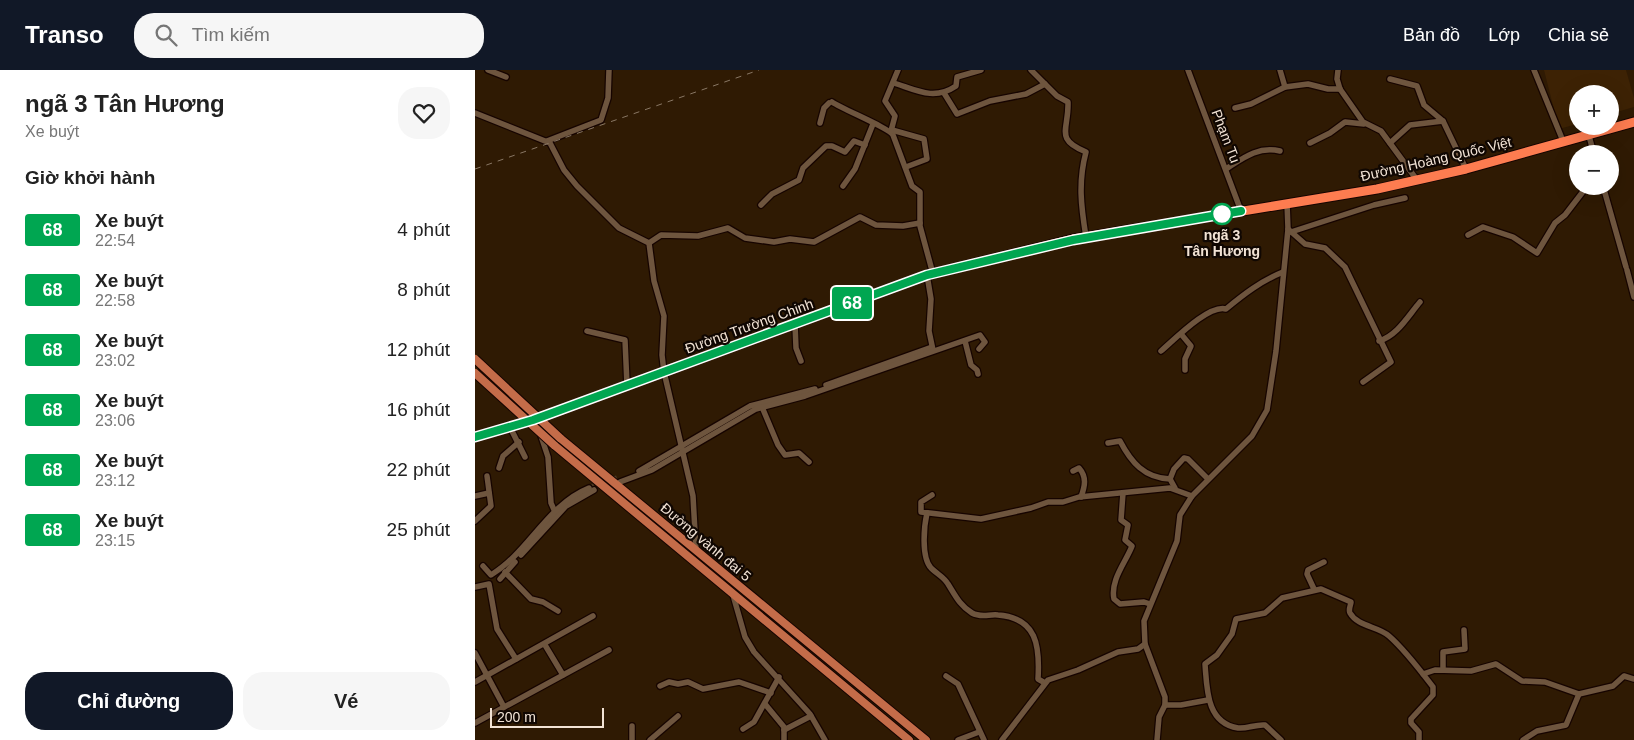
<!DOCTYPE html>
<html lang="vi">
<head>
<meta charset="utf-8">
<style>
	body { margin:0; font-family:Arial,sans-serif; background:#f6f6f6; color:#222; height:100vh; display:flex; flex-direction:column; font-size:19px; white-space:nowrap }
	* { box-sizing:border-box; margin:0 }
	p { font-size:16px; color:#767676 }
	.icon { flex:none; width:28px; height:28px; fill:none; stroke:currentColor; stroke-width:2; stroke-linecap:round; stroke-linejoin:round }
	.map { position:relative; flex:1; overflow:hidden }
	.sheet { display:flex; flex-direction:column; background:#fff; width:475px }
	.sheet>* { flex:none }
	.badge { padding:0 10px; border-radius:4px; font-size:18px; line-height:32px }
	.tools { position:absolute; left:1094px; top:15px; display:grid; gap:10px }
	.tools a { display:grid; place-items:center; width:50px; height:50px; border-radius:50%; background:#fff; box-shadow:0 5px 20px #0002; font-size:25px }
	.scale { position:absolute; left:15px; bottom:12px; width:114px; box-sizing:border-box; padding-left:5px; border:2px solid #f2e3d5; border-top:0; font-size:14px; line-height:18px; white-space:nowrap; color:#f2e3d5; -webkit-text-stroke:4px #100702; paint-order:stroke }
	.map>.badge { position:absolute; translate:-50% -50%; box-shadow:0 0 0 2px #fff }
	h2 { padding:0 25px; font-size:19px; line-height:45px }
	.round { display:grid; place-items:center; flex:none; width:52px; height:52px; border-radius:20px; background:#f6f6f6 }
	.overview { display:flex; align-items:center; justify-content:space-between; height:85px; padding:0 25px }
	h1 { font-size:24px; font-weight:600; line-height:38px }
	.cta { display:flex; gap:10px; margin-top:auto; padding:10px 25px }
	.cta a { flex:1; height:58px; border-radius:20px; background:#111827; color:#fff; font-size:20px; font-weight:600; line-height:58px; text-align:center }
	.cta a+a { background:#f6f6f6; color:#222 }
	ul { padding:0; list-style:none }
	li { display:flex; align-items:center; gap:15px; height:60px; padding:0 25px }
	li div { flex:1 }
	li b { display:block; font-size:19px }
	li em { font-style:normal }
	li .badge { min-width:55px; font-weight:700; text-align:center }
	header { display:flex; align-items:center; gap:30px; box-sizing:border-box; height:70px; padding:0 25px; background:#111827; color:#fff }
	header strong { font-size:24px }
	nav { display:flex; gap:28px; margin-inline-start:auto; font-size:18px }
	.search { width:350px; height:45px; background:#f6f6f6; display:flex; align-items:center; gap:12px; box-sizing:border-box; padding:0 18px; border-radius:20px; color:#767676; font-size:19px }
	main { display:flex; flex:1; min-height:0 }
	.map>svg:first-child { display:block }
	.built { fill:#3d2204 }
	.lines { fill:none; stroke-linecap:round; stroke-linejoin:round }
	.minor-tunnel { stroke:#4c3822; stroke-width:5.5; stroke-dasharray:5.5 3; stroke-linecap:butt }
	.minor-casing { stroke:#160400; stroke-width:8 }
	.major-casing { stroke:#160400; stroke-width:10 }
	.highway-casing { stroke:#160400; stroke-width:11 }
	.minor { stroke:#6e553e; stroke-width:5.5 }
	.major { stroke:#c46c49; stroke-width:8 }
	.highway { stroke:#fd7c50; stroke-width:9 }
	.rail { stroke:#897764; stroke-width:1; stroke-dasharray:6 6; stroke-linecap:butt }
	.major-bridge-casing { stroke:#160400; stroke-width:10; stroke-linecap:butt }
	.major-bridge { stroke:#c46c49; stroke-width:8 }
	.line-casing { stroke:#fff; stroke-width:11 }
	.line { stroke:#00a651; stroke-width:8 }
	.stop-dot { fill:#fff; stroke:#00a651; stroke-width:2.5 }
	.labels { text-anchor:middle; stroke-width:4.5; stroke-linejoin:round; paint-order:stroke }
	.street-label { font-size:14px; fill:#f2e3d5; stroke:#100702 }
	.stop-label { font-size:14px; font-weight:bold; fill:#f2e3d5; stroke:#100702 }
</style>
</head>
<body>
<header>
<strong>Transo</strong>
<div class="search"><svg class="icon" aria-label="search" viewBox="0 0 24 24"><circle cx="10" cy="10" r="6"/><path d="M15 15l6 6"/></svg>Tìm kiếm</div>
<nav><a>Bản đồ</a><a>Lớp</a><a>Chia sẻ</a></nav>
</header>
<main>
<section class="sheet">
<div class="overview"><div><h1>ngã 3 Tân Hương</h1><p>Xe buýt</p></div><a class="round"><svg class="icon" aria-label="heart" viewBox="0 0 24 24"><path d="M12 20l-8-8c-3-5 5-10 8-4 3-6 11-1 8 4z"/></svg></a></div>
<h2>Giờ khởi hành</h2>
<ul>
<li><span class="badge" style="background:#00a651;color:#fff">68</span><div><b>Xe buýt</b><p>22:54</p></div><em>4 phút</em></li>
<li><span class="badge" style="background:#00a651;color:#fff">68</span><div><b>Xe buýt</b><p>22:58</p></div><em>8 phút</em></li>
<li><span class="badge" style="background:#00a651;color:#fff">68</span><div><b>Xe buýt</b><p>23:02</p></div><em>12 phút</em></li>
<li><span class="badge" style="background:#00a651;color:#fff">68</span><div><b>Xe buýt</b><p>23:06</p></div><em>16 phút</em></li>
<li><span class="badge" style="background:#00a651;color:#fff">68</span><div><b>Xe buýt</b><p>23:12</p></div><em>22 phút</em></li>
<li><span class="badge" style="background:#00a651;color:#fff">68</span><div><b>Xe buýt</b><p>23:15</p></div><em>25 phút</em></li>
</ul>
<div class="cta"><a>Chỉ đường</a><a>Vé</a></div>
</section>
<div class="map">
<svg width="1159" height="670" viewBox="0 0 1159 670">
	<rect width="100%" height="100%" fill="#2f1a03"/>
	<polygon class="built" points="1069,0 1151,0 1159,28 1159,37 1135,44 1135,24 1102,24 1102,54 1084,59"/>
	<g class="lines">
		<polyline class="minor-tunnel" points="114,418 142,408"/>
		<defs>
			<g id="minor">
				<polyline points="13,0 31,7"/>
				<path d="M556,0L582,26L593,32C594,60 579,69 611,82C603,112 606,136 611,167"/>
				<polyline points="713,0 766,141"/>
				<polyline points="805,0 810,17"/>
				<polyline points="863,0 862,9 865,19 888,52 906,61 942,110"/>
				<polyline points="1059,0 1088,71"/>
				<polyline points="915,9 942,16 949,35 968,51 991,99"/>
				<path d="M419,13C441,20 459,31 481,16L482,7L506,0"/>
				<polyline points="469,23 482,44 515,31 551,24 570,14"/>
				<path d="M357,32C369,40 414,58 418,65L437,116L445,122V156L458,204"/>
				<polyline points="760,38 776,34 810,17 833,14 853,19 865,19"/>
				<polyline points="0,43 75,73 89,100 102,116 144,158 174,173 179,211 189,246 187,285 189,302 218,426 221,480"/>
				<polyline points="345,53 349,38 354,33"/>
				<polyline points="417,60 449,69 452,89 431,97"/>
				<polyline points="416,61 420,46 410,31 423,0"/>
				<polyline points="1114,66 1119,84"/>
				<polyline points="72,71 126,50 133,28 134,0"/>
				<polyline points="835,73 855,63 870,52 889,54"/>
				<polyline points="915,73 935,55 968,51"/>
				<path d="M751,99C768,88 783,76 805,81"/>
				<polyline points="368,116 380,99 398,54"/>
				<polyline points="1128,116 1151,197"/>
				<polyline points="286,135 297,124 324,110 328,98 351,76 357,76 370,82 379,71 390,75"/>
				<polyline points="813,159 830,174 850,178 870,197 916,292 888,312"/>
				<polyline points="816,162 899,135 930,128"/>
				<polyline points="993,165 1008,157 1038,167 1062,183 1080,153 1090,145 1110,119 1118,116"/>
				<polyline points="174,173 186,165 223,166 253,158 270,168 299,172 315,169 339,172 385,147 401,155 428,156 445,153"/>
				<polyline points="1152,200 1159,227"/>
				<polyline points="452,205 456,229 454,261 458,280"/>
				<polyline points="320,254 321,278 326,291"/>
				<polyline points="112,261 150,270 152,315"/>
				<polyline points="706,264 716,276 710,289 710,300"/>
				<polyline points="490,271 496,295 502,300 503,304"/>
				<path d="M904,271C922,266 933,246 945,232"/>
				<path d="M686,281C699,270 734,234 751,239C769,224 786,211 808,202"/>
				<polyline points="351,315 457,277"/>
				<polyline points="287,337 303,375 310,385 324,383 334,392"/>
				<polyline points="35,357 50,387"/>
				<polyline points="66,366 73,387 76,433 80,442"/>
				<path d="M633,373L645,371C656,392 669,408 695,409L700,418"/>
				<polyline points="24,398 28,386 44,372"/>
				<polyline points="164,401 275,336 340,319"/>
				<path d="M598,401L604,398C612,407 610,416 606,427"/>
				<polyline points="695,409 699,399 709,388 713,389 733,409"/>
				<polyline points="145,412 177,400 281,339 330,326 505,265 510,272 504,279"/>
				<path d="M648,423L646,450L653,455L650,470L657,476C651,492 635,510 639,529L645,534L669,532L675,534"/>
				<polyline points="457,425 446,432 446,442 506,449 556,438 573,432 588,432 604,427 695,418 717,426"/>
				<polyline points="0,426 14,423"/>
				<path d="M452,443C449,456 446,487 456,498C462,504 469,507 473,514C480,525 485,536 497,543C506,548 514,544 523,545C562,548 565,576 563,609L570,613"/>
				<polyline points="0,451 16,436 12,406"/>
				<polyline points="46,485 91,436 119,420"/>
				<path d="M8,496L16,505C54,482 72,435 114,418"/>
				<polyline points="30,502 56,529 68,532 83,541"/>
				<polyline points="25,509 40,492"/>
				<polyline points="0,517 14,514 22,559 41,589"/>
				<polyline points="839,519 832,504 833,500 849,492"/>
				<polyline points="258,525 270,567 279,582 335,644 350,670"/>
				<polyline points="70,575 88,605"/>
				<polyline points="0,583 29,637"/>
				<polyline points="968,600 968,582 990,579 989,560"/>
				<polyline points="948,604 960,600 996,601 1021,594 1047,611 1070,612 1104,624"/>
				<polyline points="471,606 483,614 509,670"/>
				<polyline points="0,612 118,546"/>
				<polyline points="185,616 194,612 203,614 213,612 228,619 264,612 296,623"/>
				<polyline points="290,634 309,657 309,670"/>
				<polyline points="690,635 706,635 733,630"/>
				<polyline points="0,653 134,580"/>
				<polyline points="157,656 157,670"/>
				<polyline points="268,659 279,652 304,607"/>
				<polyline points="309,660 336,646"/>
				<polyline points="175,670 203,646"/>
				<polyline points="483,670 504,662"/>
				<polyline points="527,670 573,610 603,600 643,582 663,579 670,574"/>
				<polyline points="682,670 684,647 690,635 690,627 670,574 669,551 702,471 705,445 717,426 777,366 792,340 801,281 813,159 812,133"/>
				<path d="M806,670L790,655C781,654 772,659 763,658C731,653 732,618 730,594L742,585L757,564L761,549L790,543L807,528L846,519L876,532C876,535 873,539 875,543C883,557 903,556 914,566C930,580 945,600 958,617V625L936,649V653L944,662V670"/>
				<polyline points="1048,670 1062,661 1091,655 1104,624 1138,616 1149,606 1159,609"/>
			</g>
			<g id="major">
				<polyline points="85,368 451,670"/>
				<polyline points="79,375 434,670"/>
			</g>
			<polyline id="highway" points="0,367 58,350 452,205 598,169 902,119 991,99 1159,52"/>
		</defs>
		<use href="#minor" class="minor-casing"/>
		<use href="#major" class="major-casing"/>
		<use href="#highway" class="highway-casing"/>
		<use href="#minor" class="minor"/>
		<use href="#major" class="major"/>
		<use href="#highway" class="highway"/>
		<polyline class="rail" points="0,99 284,0"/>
		<defs>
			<g id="major-bridge">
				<polyline points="0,289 85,368"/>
				<polyline points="0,303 79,375"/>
			</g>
		</defs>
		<use href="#major-bridge" class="major-bridge-casing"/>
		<use href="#major-bridge" class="major-bridge"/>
	</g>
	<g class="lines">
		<defs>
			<polyline id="line" points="0,367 58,350 452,205 598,170 766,141"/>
		</defs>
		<use href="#line" class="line-casing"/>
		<use href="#line" class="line"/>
	</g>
	<circle class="stop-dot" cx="747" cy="144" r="10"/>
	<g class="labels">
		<g class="street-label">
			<text transform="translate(751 66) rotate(69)" y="5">Phạm Tu</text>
			<text transform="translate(961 89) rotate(-13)" y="5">Đường Hoàng Quốc Việt</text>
			<text transform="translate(274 256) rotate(-20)" y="5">Đường Trường Chinh</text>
			<text transform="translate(231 472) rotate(40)" y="5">Đường vành đai 5</text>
		</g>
		<g class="stop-label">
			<text x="747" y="170">ngã 3<tspan x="747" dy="16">Tân Hương</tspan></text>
		</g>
	</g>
</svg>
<div class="tools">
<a>+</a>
<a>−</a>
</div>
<div class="scale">200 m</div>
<b class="badge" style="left:377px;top:233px;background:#00a651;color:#fff">68</b>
</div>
</main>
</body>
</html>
